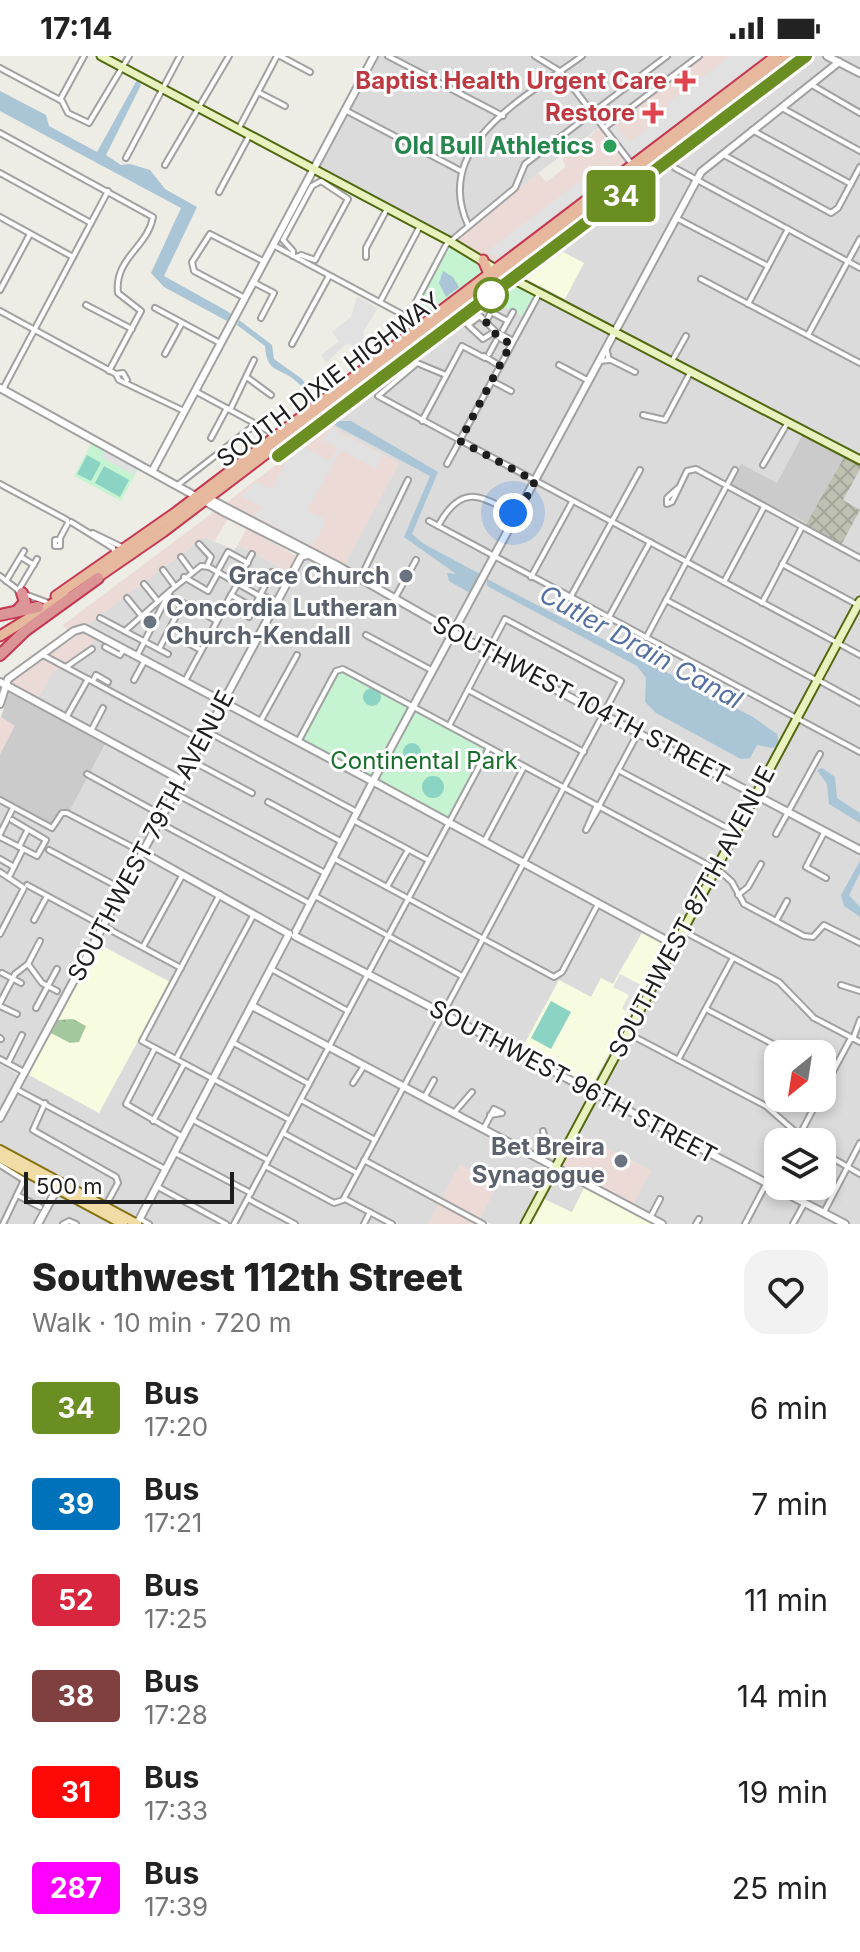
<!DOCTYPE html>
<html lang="en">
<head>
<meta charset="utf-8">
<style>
	body { margin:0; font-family:Inter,sans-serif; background:#f2f2f2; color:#222; height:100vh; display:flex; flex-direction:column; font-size:30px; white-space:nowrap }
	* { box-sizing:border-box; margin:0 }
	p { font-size:26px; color:#767676 }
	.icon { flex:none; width:44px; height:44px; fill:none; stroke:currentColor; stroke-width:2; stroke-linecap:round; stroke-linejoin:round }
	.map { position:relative; height:1168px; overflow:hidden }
	.details { display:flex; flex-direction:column; background:#fff; flex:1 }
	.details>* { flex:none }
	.badge { padding:0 16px; border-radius:6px; font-size:28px; line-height:52px }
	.needle { width:52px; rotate:210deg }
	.buttons { position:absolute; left:764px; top:984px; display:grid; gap:16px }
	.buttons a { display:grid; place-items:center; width:72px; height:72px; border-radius:16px; background:#fff; box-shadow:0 4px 12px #0003; font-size:40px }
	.scale { position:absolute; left:24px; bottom:20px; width:210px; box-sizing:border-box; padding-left:8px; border:4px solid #1d1d1d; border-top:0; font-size:22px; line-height:28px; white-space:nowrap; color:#1d1d1d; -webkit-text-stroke:6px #fff; paint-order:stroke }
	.you { position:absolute; width:40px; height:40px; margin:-20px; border:6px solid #fff; border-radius:50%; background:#1a73e8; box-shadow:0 0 0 12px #1a73e833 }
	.map>.badge { position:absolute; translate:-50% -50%; box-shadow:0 0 0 4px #fff }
	.round { display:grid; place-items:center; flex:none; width:84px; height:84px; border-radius:24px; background:#f2f2f2 }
	.overview { display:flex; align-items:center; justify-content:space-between; height:136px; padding:0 32px }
	h1 { font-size:38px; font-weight:800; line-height:60px }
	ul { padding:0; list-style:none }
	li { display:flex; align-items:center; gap:24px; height:96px; padding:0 32px }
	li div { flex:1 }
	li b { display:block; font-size:30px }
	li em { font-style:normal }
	li .badge { min-width:88px; font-weight:700; text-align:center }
	.status { display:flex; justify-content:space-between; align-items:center; height:56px; padding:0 40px; background:#fff; direction:ltr }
	.status svg { height:22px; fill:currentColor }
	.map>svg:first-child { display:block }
	.residential { fill:#dbdbdb; fill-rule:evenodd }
	.commercial { fill:#ecdad6 }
	.education { fill:#f7fbe0 }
	.religious { fill:#cbcbcb }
	.construction { fill:url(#construction-cross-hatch) }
	.forest { fill:url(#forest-crowns) }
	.park { fill:#c6f3d1 }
	.pitch { fill:#8bd4c3 }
	.parking { fill:#e1e1e1 }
	.water { fill:#aac5d6 }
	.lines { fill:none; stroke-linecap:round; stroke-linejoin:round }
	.minor-casing { stroke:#a1a1a1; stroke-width:8 }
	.tertiary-casing { stroke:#a1a1a1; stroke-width:10 }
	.secondary-casing { stroke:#516811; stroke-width:11 }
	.primary-casing { stroke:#867111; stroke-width:12 }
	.trunk-casing { stroke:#c53853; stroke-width:13 }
	.motorway-casing { stroke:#c53853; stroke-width:14 }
	.minor { stroke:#fff; stroke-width:4 }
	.tertiary { stroke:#fff; stroke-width:6 }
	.secondary { stroke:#e7f2be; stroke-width:7 }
	.primary { stroke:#f1dca6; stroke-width:8 }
	.trunk { stroke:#e6b89e; stroke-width:9 }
	.motorway { stroke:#dc9597; stroke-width:10 }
	.line-casing { stroke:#fff; stroke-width:18 }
	.line { stroke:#6b8e23; stroke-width:12 }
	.walk { stroke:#1d1d1d; stroke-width:8; stroke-dasharray:0 14.4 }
	.health-dot { fill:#e0444e; stroke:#fff; stroke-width:3 }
	.leisure-dot { fill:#2e9e5b; stroke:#fff; stroke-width:3 }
	.stop-dot { fill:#fff; stroke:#6b8e23; stroke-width:4 }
	.worship-dot { fill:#6b7280; stroke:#fff; stroke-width:3 }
	.labels { text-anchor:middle; stroke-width:6; stroke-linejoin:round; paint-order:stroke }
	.health-label { font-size:24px; font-weight:bold; fill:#be3a42; stroke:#fff; text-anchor:end }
	.leisure-label { font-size:24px; font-weight:bold; fill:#27864d; stroke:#fff; text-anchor:end }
	.street-label { font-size:24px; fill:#1d1d1d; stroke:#fff }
	.worship-label { font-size:24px; font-weight:bold; fill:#5b616d; stroke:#fff; text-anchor:end }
	.park-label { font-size:24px; fill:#186f2c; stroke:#fff }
	.water-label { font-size:26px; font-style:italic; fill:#5570a2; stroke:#fff }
</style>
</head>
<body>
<div class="status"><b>17:14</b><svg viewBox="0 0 49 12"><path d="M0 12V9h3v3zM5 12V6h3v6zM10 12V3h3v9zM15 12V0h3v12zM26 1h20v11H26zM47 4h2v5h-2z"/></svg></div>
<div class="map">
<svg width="860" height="1168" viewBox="0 0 860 1168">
	<defs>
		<pattern id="construction-cross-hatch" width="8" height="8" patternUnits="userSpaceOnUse" patternTransform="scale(2)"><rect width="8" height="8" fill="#bec1b1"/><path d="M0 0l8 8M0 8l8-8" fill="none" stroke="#a3a598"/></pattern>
		<pattern id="forest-crowns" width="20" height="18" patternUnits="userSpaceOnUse" patternTransform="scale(2)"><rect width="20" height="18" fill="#a4c89e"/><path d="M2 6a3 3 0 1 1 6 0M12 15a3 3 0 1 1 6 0" fill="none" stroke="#8dab88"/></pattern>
	</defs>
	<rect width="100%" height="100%" fill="#edece5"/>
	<g class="residential">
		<polygon points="376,0 696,0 538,117 454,186 318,111"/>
		<path d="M816,0H860V1168H658L631,1153L597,1087L579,1078L585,1130L572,1157L544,1143L557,1119L547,1116L519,1168H491L480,1162L497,1129L460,1109L428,1168H145L0,1091V1008L18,1019L23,1013L0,1002V748L50,774L61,754L69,756L106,688L35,649L51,618L86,570L204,481L234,494L238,489L288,515L303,487L344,509L399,407L329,369L494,245L522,260L540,229L565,242L583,207L563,196L562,192ZM804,376L807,467L730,429L777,428ZM667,891L591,1031L559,924L591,941L613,928L624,907ZM778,998H822V1042H778ZM778,1086H822V1130H778Z"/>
		<polygon points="0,1106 49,1133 33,1168 0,1168"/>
		<polygon points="59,1138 116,1168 42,1168"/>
	</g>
	<g class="commercial">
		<polygon points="696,0 772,0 633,105 605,70"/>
		<polygon points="601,71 629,108 497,209 454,186 538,117 546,126 566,111 562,103"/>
		<polygon points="329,369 399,407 344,510 227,446"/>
		<polygon points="215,455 228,462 215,485 204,481 86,570 69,576 63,569"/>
		<polygon points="247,472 296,500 288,515 238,489"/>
		<polygon points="84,575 100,581 51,618 35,649 12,637 12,625"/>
		<polygon points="0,661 16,669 0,698"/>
		<polygon points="579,1078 651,1114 631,1153 558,1118"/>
		<polygon points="460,1108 498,1129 476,1168 428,1168"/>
	</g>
	<g class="education">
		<polygon points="563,196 584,207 565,243 527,223"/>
		<polygon points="643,875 667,891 591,1031 521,994 559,924 591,941 601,922 613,928"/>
		<polygon points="97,887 170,926 99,1057 27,1018"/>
		<polygon points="585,1130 658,1168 530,1168 544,1143 572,1156"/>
	</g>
	<g class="religious">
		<polygon points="804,376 846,398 807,467 729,429 741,408 777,427"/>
		<polygon points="9,637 106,687 69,756 61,754 50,775 0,748 0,698 15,670 1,661"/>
	</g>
	<polygon class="construction" points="846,398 860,406 860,413 843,444 860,454 841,489 805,470"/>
	<polygon class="forest" points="73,963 86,970 79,986 70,987 51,977 58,964"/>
	<g class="park">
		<polygon points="449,190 484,209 486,216 421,266 411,260"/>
		<polygon points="516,227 534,239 523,260 494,245"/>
		<polygon points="92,386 139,411 121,445 74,420"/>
		<polygon points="343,615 484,691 450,762 445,764 302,685 336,618"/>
	</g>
	<g class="pitch">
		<polygon points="87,399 101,407 91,425 77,418"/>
		<polygon points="104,410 129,424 120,441 95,427"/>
		<circle cx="372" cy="641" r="9"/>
		<circle cx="412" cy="696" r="9"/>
		<circle cx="433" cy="731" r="11"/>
		<polygon points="551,945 571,956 551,993 531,982"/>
	</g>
	<g class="parking">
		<polygon points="730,0 769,0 635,101 631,101 609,71 614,66 629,86 655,66 671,45"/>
		<polygon points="603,108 612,119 501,203 486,196"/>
		<polygon points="357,241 378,252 363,276 366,290 360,294 347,287 326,307 321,299 339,285 332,276 351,261"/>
		<polygon points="330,372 383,399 376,413 341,394 307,454 323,462 324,468 315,486 309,489 254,459 263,452 241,440 256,426 272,433 285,407 304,391 330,405 338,391 322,384"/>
		<polygon points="105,395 137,413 134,419 101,401"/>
		<polygon points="620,918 643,930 628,957 622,952 629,939 613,931"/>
	</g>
	<g class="water">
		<polygon points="137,24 141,29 106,99 121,109 130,108 150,114 165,133 197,151 164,220 227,255 231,258 227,265 164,231 151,217 181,152 0,55 0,35 46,59 49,70 97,96"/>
		<polygon points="443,215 453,221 459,231 446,241 439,227"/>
		<path d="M239,264L272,289L274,303L302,323L317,344L314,346C308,340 303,331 297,326C280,310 267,319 265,290L237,269Z"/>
		<polygon points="325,356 332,365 351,365 438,416 412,478 424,488 480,518 470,537 449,525 447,517 456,518 404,481 430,420 331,367 323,358"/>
		<polygon points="487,523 753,661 777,678 779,687 773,692 757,689 750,702 741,703 656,657 645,646 646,622 637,610 487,530"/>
		<polygon points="822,712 835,721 837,742 860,757 860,767 829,748 827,728 817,714"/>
		<polygon points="860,805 860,817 849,839 860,851 860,861 844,850 841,839"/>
	</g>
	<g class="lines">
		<defs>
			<g id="minor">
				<polyline points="280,0 310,16"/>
				<polyline points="388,0 503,60"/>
				<polyline points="535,0 561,16 631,107"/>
				<polyline points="0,12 62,45 68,57 89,67 129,0"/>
				<polyline points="812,29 860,57"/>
				<polyline points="258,36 285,50"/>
				<polyline points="60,44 84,0"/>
				<polyline points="782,52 860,95"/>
				<polyline points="345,54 461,115"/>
				<polyline points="239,72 277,0"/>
				<polyline points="604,72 699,0"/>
				<polyline points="752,74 851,128"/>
				<path d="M0,77L153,161C148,191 114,202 118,237L141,255L109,315"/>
				<polyline points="724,99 831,157 838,152 860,111"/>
				<polyline points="126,102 180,0"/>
				<polyline points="165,109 229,0"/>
				<polyline points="675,112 860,212"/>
				<polyline points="0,117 91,167"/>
				<polyline points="219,136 249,80"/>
				<polyline points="0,161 73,201"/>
				<polyline points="676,162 768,210"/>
				<path d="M468,169C431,88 528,40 582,0"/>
				<polyline points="273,189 422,269"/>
				<polyline points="293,200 293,195 283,184 312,130 321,125 348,143 315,204 301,199 296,201"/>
				<polyline points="366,201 366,192 387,153"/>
				<polyline points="701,223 860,307"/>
				<polyline points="253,226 274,237 261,262"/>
				<polyline points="0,234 30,178"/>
				<polyline points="245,242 194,215 192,206 210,178 263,205"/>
				<polyline points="380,246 420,170"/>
				<polyline points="748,248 788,173"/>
				<polyline points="86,249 132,273"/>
				<polyline points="155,252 220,287"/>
				<polyline points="0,255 116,318 119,324 184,355"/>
				<polyline points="408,261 446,189 515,132 525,108 667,0"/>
				<polyline points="486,266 491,256 508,265"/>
				<polyline points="503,274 513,256"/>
				<polyline points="494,276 483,283 468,269 480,260 499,279"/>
				<polyline points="808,279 860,183"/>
				<polyline points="292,288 329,220"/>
				<polyline points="511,288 498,281 499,277 513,285"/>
				<polyline points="165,298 182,267"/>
				<polyline points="489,298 496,285"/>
				<polyline points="484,300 500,310"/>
				<polyline points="609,303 635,316"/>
				<polyline points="599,305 609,304 606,292"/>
				<polyline points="672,305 686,280"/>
				<polyline points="559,309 589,325"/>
				<polyline points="116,318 123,317 127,324"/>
				<polyline points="446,319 417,307 378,340 860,599"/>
				<polyline points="248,322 271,339"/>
				<polyline points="492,325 511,335"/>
				<polyline points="3,333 108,135"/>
				<polyline points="195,335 278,380"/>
				<polyline points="230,354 254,304"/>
				<polyline points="643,359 665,364 690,317"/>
				<polyline points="422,365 462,290 485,302"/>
				<polyline points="211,382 227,352"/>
				<polyline points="447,408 539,238"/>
				<polyline points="763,409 788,366"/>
				<polyline points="0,428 67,464"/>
				<polyline points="179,428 256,368"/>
				<polyline points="678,432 667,442 667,448 672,446 687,415 696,413 860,502"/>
				<polyline points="429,465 860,696"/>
				<polyline points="71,466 113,492 115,498"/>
				<path d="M438,470C462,426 480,440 517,459"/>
				<polyline points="93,477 124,492"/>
				<rect x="55" y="484" width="5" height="6"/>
				<polyline points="59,484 68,467"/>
				<polyline points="199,488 211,501 207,510"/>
				<polyline points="21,501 34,509"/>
				<polyline points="181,501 192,516"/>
				<polyline points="782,508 858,549"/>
				<polyline points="163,514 174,529"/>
				<polyline points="245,514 268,525"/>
				<polyline points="217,516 228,496 248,507"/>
				<polyline points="0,520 22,537 46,546"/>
				<polyline points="184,521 208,535 218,517"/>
				<polyline points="531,521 572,446"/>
				<polyline points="360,523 408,424"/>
				<polyline points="6,525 24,495"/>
				<polyline points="724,526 764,451"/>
				<polyline points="236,527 252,498"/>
				<polyline points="144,528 157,544"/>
				<polyline points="18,535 37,503"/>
				<polyline points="231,539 254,552"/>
				<polyline points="260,539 278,545"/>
				<polyline points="169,540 193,552"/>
				<polyline points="127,542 140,558"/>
				<polyline points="395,542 416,504"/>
				<polyline points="570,542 640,414"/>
				<polyline points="666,544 816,624"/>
				<polyline points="762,547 802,471"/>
				<polyline points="226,548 238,527"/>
				<polyline points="198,554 217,565"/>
				<polyline points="249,561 272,516"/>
				<polyline points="609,561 650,486"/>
				<polyline points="100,562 168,598"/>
				<polyline points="125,575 170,535"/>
				<polyline points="366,579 433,615"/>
				<polyline points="646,582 735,414"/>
				<polyline points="182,584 201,594"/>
				<polyline points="105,591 120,599 124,593"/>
				<polyline points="159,593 183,547"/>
				<polyline points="43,599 203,685"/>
				<polyline points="137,600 170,535 201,510 209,511 275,549"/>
				<polyline points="66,611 92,593"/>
				<polyline points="134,624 145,604"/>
				<polyline points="818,624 860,647"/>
				<polyline points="93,625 96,619 108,626"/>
				<polyline points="185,625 222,556"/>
				<polyline points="468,634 584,696"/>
				<polyline points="66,662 88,623"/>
				<polyline points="260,666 297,599"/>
				<polyline points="91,675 103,652"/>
				<polyline points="208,676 357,756"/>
				<polyline points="298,686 336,615 343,613 721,816 732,826 744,848 804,880 813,881 824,869 860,887"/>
				<polyline points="192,705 252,737"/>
				<polyline points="618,714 735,776"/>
				<polyline points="87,718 162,759"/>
				<polyline points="174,737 325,817"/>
				<polyline points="0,744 52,772 62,757 67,757 142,796"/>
				<polyline points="268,746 342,786"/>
				<polyline points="597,749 586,774 600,750"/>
				<polyline points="599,750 638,677"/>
				<polyline points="353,764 428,804"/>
				<polyline points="158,766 309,847"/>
				<polyline points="825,775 806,811 826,822"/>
				<polyline points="0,778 13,752"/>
				<polyline points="776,778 820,698"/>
				<polyline points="0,781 37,800 46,784 12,764"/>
				<polyline points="484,786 524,711"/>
				<polyline points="19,791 27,775"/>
				<polyline points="49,794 122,833"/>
				<polyline points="333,802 554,921 562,916 598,848"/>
				<polyline points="0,803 14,811"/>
				<polyline points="0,816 24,832 0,878"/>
				<polyline points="10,819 23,793"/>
				<polyline points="27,829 181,912"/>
				<polyline points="387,831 408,794"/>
				<polyline points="220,838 142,985 290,1064"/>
				<polyline points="738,839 748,831 761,808"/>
				<polyline points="315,840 462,920"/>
				<polyline points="34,864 47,840"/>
				<polyline points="776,865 787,845"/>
				<polyline points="683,875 779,926 814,962 860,986"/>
				<polyline points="143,891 182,820"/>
				<polyline points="28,908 42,927 57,935"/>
				<polyline points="273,914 348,955"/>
				<polyline points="2,917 21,927"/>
				<polyline points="841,929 860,935"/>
				<polyline points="0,947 15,918 28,908 40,885"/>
				<polyline points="0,950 17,958"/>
				<polyline points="36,952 57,913"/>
				<polyline points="706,953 792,998"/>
				<polyline points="629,978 766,1050 807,1086"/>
				<polyline points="0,982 1,983"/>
				<polyline points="853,983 860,964"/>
				<polyline points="234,987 309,1028"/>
				<polyline points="155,992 126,1048 183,1081"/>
				<polyline points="0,1003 24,1016"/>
				<polyline points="176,1003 254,858"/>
				<polyline points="678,1004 733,902"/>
				<polyline points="8,1007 22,979"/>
				<polyline points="353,1027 364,1010"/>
				<polyline points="16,1033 165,1113"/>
				<polyline points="822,1036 851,982"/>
				<polyline points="424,1042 434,1024"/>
				<polyline points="301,1044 375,1084"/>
				<polyline points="45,1047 33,1074 116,1121 118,1127 106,1149"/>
				<polyline points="453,1058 472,1036"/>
				<polyline points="193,1064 268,1104"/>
				<polyline points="153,1065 184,1008"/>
				<polyline points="484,1072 494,1053 502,1057 490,1059"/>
				<polyline points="283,1077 357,1117"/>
				<polyline points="796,1086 819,1042"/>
				<polyline points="822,1096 860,1118"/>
				<polyline points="175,1097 251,1137"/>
				<polyline points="536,1101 546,1087 543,1075"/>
				<polyline points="364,1104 483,1168"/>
				<polyline points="0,1109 24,1124 3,1168"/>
				<polyline points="265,1110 334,1147 343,1144 621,625 505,563 449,670"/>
				<polyline points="773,1129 778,1120"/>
				<polyline points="158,1131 226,1168"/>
				<polyline points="17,1139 40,1151"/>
				<polyline points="248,1143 295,1168"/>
				<polyline points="345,1143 392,1168"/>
				<polyline points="824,1156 860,1087"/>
				<polyline points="650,1162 660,1143"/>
				<polyline points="140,1163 149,1168"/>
				<polyline points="63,1168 69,1165 76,1168"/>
				<polyline points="234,1168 489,692"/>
				<polyline points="364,1168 370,1156"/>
				<polyline points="696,1168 699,1163"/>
				<polyline points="745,1168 766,1128"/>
				<polyline points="793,1168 804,1148"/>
			</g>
			<g id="tertiary">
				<polyline points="827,0 860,17"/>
				<polyline points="0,332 226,457 345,517"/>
				<polyline points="153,414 374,0"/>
				<polyline points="206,441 340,511 543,627 860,794"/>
				<polyline points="0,626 181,724"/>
				<polyline points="0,648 8,623 74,575 84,572 372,725"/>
				<polyline points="373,725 701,116 839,6"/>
				<polyline points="376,727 675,889"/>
				<polyline points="142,796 289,878"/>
				<polyline points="296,875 371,729"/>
				<polyline points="295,880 845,1168"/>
				<polyline points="254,951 662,1168"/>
				<polyline points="0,1062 301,501 311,498"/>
				<polyline points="38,1168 59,1129"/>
				<polyline points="137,1168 289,878"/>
			</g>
			<g id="secondary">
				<polyline points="101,0 451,186 507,220 860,404"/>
				<polyline points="525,1168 860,545"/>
			</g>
			<g id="primary">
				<polyline points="0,1094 137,1168"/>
				<polyline points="0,1102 123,1168"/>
			</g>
			<g id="trunk">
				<polyline points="483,204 489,218"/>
				<polyline points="92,525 163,476 789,0"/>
				<polyline points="56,540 175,457 776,0"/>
				<polyline points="0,580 65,540"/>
			</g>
			<g id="motorway">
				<polyline points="17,555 25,546 22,537"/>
				<polyline points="0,559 38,551"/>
				<polyline points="0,599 26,574 98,522"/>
			</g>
		</defs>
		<use href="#minor" class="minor-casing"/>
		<use href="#tertiary" class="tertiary-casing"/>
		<use href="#secondary" class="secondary-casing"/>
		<use href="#primary" class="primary-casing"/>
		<use href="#trunk" class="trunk-casing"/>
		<use href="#motorway" class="motorway-casing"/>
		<use href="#minor" class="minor"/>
		<use href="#tertiary" class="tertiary"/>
		<use href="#secondary" class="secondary"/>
		<use href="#primary" class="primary"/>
		<use href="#trunk" class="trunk"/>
		<use href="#motorway" class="motorway"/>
	</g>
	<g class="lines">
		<defs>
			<polyline id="line" points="278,400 806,0"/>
		</defs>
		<use href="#line" class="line-casing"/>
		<use href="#line" class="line"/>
		<polyline class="walk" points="491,239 491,256 486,266 498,281 511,288 460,385 535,425 517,459 513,457"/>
	</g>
	<g class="health-dot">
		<path d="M681 13h8v8h8v8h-8v8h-8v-8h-8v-8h8z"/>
		<path d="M649 45h8v8h8v8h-8v8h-8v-8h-8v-8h8z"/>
	</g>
	<circle class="leisure-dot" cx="610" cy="90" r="8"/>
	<circle class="stop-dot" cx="491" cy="239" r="16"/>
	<g class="worship-dot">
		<circle cx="406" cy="520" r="8"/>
		<circle cx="150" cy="566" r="8"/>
		<circle cx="621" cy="1105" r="8"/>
	</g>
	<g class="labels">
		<g class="health-label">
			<text x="667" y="33">Baptist Health Urgent Care</text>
			<text x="635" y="65">Restore</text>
		</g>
		<g class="leisure-label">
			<text x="594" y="98">Old Bull Athletics</text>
		</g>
		<g class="street-label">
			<text transform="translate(329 324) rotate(-37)" y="8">SOUTH DIXIE HIGHWAY</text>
			<text transform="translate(581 644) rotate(28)" y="8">SOUTHWEST 104TH STREET</text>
			<text transform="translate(151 780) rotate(-62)" y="8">SOUTHWEST 79TH AVENUE</text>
			<text transform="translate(692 856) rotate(-62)" y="8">SOUTHWEST 87TH AVENUE</text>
			<text transform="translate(573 1026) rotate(28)" y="8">SOUTHWEST 96TH STREET</text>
		</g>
		<g class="worship-label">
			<text x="390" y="528">Grace Church</text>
			<text x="166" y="560" text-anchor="start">Concordia Lutheran<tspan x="166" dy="28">Church-Kendall</tspan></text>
			<text x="605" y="1099">Bet Breira<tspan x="605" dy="28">Synagogue</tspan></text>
		</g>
		<g class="park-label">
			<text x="424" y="713">Continental Park</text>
		</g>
		<g class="water-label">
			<text transform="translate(641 591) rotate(29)" y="9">Cutler Drain Canal</text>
		</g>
	</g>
</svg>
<div class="buttons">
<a><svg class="needle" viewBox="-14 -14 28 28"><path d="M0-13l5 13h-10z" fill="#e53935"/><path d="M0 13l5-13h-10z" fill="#767676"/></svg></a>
<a><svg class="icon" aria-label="layers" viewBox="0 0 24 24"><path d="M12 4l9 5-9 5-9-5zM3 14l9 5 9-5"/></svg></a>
</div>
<div class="scale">500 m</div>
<div class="you" style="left:513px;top:457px"></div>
<b class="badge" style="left:621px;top:140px;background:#6b8e23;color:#fff">34</b>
</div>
<section class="details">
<div class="overview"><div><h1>Southwest 112th Street</h1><p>Walk · 10 min · 720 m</p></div><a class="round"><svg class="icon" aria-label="heart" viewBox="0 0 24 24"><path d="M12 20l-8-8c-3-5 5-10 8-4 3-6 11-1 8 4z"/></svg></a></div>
<ul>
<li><span class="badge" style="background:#6b8e23;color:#fff">34</span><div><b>Bus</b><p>17:20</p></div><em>6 min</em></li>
<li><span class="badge" style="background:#0072bc;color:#fff">39</span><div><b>Bus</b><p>17:21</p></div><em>7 min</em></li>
<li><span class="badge" style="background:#d7263d;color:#fff">52</span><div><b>Bus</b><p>17:25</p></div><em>11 min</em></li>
<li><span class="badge" style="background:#804040;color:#fff">38</span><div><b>Bus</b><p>17:28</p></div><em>14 min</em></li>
<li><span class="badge" style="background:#ff0808;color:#fff">31</span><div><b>Bus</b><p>17:33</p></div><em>19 min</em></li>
<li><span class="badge" style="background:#f0f;color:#fff">287</span><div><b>Bus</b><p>17:39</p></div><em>25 min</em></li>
</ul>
</section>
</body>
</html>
